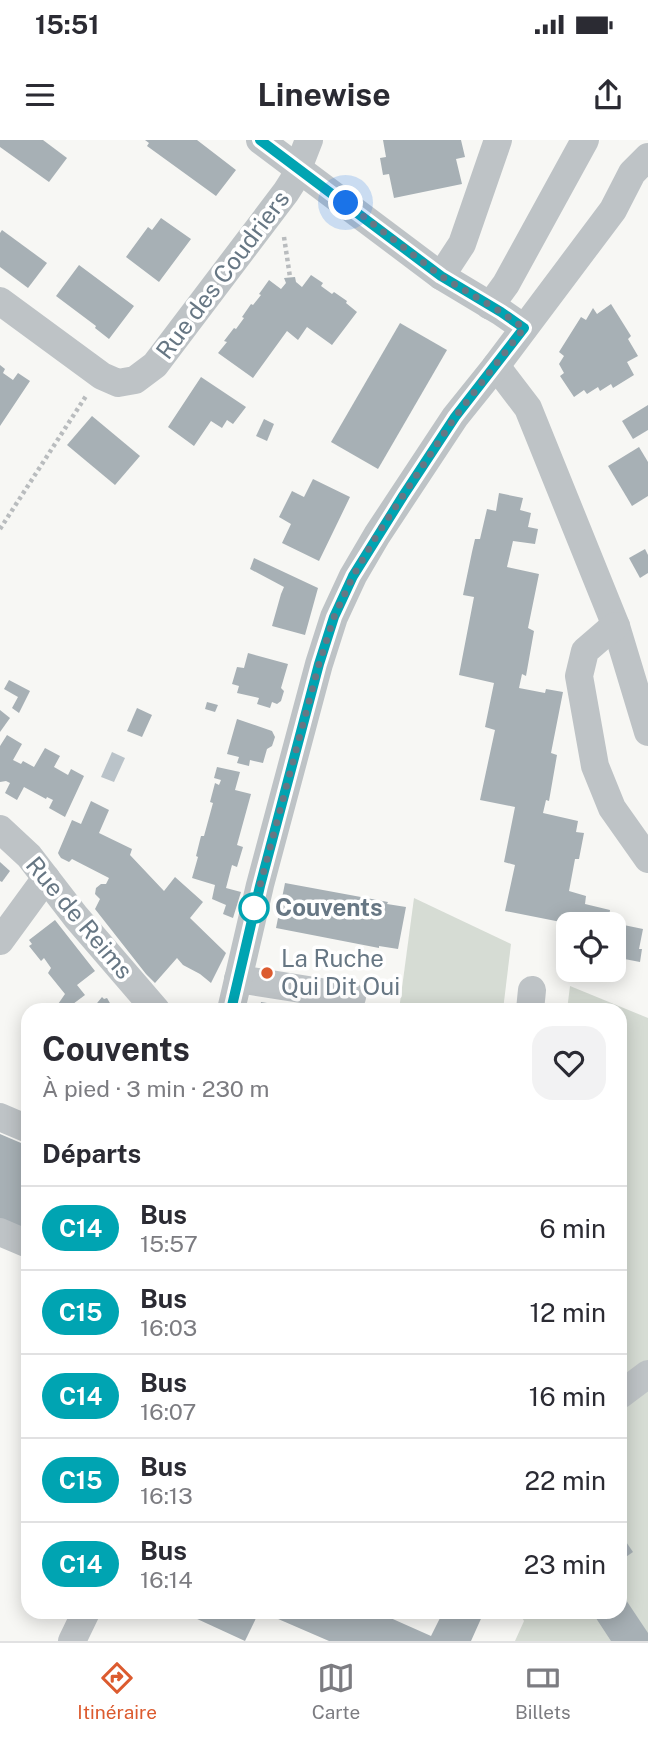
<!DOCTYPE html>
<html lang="fr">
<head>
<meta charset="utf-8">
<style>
	body { margin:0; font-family:"Public Sans",sans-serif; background:#f2f2f3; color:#2b2b33; height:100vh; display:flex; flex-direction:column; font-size:26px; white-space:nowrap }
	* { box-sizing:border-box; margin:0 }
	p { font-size:23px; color:#7c7c81 }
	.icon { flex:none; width:38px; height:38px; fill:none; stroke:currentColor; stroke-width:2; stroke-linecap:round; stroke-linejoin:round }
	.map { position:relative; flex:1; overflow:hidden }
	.side { position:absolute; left:21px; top:863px; width:606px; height:616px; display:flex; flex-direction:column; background:#fff; border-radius:21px; box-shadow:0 4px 18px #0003 }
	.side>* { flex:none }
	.badge { padding:0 14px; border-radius:23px; font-size:24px; line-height:46px }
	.tools { position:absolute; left:556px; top:772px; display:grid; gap:14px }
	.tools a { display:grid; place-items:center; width:70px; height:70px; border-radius:14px; background:#fff; box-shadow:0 4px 18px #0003; font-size:35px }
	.you { position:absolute; width:35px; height:35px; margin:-18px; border:5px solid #fff; border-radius:50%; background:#1a73e8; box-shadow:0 0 0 10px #1a73e833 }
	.map>.badge { position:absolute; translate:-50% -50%; box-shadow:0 0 0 4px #fff }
	h2 { padding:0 21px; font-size:26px; line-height:63px }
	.round { display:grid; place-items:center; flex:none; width:74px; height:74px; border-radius:21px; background:#f2f2f3 }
	.head { display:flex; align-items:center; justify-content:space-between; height:119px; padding:0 21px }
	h1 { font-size:33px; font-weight:700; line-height:52px }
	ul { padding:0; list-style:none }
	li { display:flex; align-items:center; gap:21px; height:84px; padding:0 21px; border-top:2px solid #e1e1e2 }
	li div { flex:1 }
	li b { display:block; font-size:26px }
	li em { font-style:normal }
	li .badge { min-width:77px; font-weight:700; text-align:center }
	.status { display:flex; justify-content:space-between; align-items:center; height:49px; padding:0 35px; background:#fff; direction:ltr }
	.status svg { height:19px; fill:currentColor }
	header { display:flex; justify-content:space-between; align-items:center; height:91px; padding:0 21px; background:#fff; font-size:32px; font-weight:700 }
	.tabs { display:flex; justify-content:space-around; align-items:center; height:98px; border-top:2px solid #e1e1e2; background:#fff; font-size:19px; color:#7c7c81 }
	.tabs a { display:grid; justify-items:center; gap:4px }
	.tabs .active { color:#dc5b2f }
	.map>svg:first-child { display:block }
	.green { fill:#d6dcd4 }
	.water { fill:#bac3c9 }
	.building { fill:#a7b0b5 }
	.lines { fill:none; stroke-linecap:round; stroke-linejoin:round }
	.path { stroke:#b9bcbe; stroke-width:4.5; stroke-dasharray:3.5 3.5; stroke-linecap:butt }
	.minor { stroke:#bec3c6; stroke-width:28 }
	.line-casing { stroke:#fff; stroke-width:16 }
	.line { stroke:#00a4b2; stroke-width:10 }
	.walk { stroke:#677784; stroke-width:7; stroke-dasharray:0 12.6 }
	.stop-dot { fill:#fff; stroke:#00a4b2; stroke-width:3.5 }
	.poi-dot { fill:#dc5b2f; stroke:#fff; stroke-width:2.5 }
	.labels { text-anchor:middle; stroke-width:7; stroke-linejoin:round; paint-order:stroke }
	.street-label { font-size:24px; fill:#677784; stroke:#fff }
	.stop-label { font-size:24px; font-weight:bold; fill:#677784; stroke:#fff; text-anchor:start }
	.poi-label { font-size:24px; fill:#677784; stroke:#fff; text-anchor:start }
</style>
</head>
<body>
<div class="status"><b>15:51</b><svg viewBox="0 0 49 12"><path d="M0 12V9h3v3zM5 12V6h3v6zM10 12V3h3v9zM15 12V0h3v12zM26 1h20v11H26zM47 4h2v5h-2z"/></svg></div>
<header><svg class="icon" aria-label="menu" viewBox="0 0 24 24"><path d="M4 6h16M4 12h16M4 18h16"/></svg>Linewise<svg class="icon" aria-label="share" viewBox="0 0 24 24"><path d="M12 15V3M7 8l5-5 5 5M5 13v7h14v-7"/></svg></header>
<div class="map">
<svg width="648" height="1501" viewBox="0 0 648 1501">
	<rect width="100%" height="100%" fill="#f7f7f4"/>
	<g class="green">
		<polygon points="414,758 511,804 503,870 399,870"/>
		<polygon points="570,846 648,878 648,1501 515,1501 524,1481 519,1472 620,1472 620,870 567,870"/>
	</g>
	<polygon class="water" points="112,612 125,618 114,642 101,637"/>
	<g class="building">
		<polygon points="0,0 43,0 67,18 49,42 0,7"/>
		<polygon points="145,0 197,0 236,30 216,56 147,6 149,3"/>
		<polygon points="383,0 461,0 465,17 456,19 462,44 394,58 389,34 383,35 380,18 386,17"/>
		<polygon points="161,78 191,99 159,142 126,117 148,87 152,90"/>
		<polygon points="2,90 47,123 28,148 0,127 0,93"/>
		<polygon points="79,125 134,166 109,199 95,188 96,186 56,156"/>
		<polygon points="311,135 323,143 321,146 332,154 334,152 347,161 346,163 357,172 332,205 307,187 298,200 287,191 253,238 218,213 227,202 224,201 234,188 236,189 244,178 242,177 251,164 253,165 261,155 259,154 269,140 281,149 286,143 284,138 295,137 296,142 302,147"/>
		<polygon points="611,164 631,196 628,199 638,216 627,222 634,235 613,248 611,244 600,251 598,247 587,254 584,250 574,257 560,236 564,233 559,224 564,216 559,212 581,177 586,180 593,168 597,174"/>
		<polygon points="400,183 447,210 378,329 331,302"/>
		<polygon points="0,225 5,229 3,233 13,240 18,233 30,241 0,286"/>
		<polygon points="201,237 246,267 233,284 227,280 222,288 211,281 194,306 168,287"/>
		<polygon points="648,265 648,290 633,299 622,281"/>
		<polygon points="92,276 140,316 115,345 67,305"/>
		<polygon points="264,279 274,284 267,301 256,296"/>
		<polygon points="639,307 648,322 648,356 632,366 608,326"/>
		<polygon points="313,339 350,357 319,421 282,403 291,384 279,377 292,351 304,357"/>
		<polygon points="499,353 523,358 520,370 531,373 528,387 538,389 535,404 513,401 507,427 539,434 528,488 534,491 526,536 522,534 519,548 545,553 546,549 563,552 551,613 557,615 549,661 546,660 543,673 578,681 576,692 584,693 579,719 575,719 569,751 586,756 585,764 610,770 608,784 571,784 505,771 515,725 504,722 515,667 480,660 495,590 485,587 494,543 459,535 474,457 463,455 472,412 475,399 480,399 487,369 496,371"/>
		<polygon points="645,409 648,415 648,433 640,438 629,418"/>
		<polygon points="254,418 318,448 305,495 272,486 281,454 284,447 250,429"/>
		<polygon points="248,513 288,524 281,548 284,551 281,561 277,564 272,562 270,568 257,564 259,558 237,553 239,546 232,544 237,527 244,528"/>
		<polygon points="9,540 30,551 19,573 12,568 18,557 4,549"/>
		<polygon points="207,562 218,565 215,572 205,569"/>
		<polygon points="137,568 152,575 142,597 127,591"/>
		<polygon points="0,570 10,578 0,592"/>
		<polygon points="237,579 272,591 275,597 272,606 267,609 263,623 250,620 249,626 237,623 239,617 227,614"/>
		<polygon points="7,595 22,604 13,620 21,624 23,621 34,627 45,608 60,616 54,627 68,635 71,629 84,636 65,677 49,668 53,660 47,657 46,659 24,647 17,660 5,653 10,643 6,641 0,642 0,606"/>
		<polygon points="217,627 240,632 235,650 251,654 237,705 243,707 237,727 232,725 226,748 241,752 233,778 223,774 226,765 212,759 215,745 192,738 198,717 196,716 201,696 204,696 213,663 210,662 215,643 219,645 221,640 214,638"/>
		<polygon points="91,661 109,670 99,693 132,709 130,715 164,751 175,737 203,762 190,778 226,813 211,843 200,834 183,825 177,818 155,843 146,834 95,769 100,759 95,754 96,748 101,744 106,744 109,738 72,719 69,722 61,718 59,715 58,713 72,680 81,684"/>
		<polygon points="0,722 10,731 2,742 0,741"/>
		<polygon points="285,743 388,762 387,764 406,767 398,809 379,806 379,808 276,788"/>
		<polygon points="55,780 95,831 77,845 85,855 73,864 68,870 54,870 65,854 48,833 51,828 44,818 41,821 29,806 32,804 29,800"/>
		<polygon points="614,783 643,789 639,809 642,809 640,822 614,817"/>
		<polygon points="102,857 104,859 107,858 114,870 82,870 90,863 93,868"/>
		<polygon points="261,862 297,868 297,870 260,870"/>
		<polygon points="0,994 28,1006 28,1097 0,1085"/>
		<polygon points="620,1393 633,1412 620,1421"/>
		<polygon points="620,1451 648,1493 648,1501 611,1501 592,1472 620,1472"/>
		<polygon points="182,1472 259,1472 245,1501"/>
		<polygon points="262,1472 377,1472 431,1496 443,1472 484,1472 471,1501 329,1501"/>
	</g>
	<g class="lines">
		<g class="path">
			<polyline points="284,97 290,137"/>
			<polyline points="0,389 86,256"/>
		</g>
		<g class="minor">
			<polyline points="260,0 441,136 501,172 524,188"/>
			<polyline points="441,136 462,104 498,0"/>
			<polyline points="0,161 102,236 118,243 135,240 155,225 286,52 293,41 309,0"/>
			<polyline points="490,166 506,144 585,0"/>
			<polyline points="496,226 528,268 616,486 648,592"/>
			<polyline points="616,486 607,492 585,511 579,536 595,626 612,668 648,719"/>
			<polyline points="0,689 29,716 76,777 156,870"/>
			<polyline points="0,801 46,738"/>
			<polyline points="238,839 352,857"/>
			<polyline points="231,870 260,745 319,524 334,477 353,436 377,395 455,277 496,226 613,70 632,33 648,17"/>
			<polyline points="530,870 532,850"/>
			<polyline points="0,977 28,989"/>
			<polyline points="0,1092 28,1104"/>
			<polyline points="620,1255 648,1234"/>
			<polyline points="72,1501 86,1472"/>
		</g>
	</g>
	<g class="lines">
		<defs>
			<polyline id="line" points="231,870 260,746 319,524 334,477 353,436 403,356 455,277 524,188 501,172 441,136 260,0"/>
		</defs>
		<use href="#line" class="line-casing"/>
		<use href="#line" class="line"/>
		<polyline class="walk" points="254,768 319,524 334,477 353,436 377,395 455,277 524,188 501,172 441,136 346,63"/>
	</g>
	<circle class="stop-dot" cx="254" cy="768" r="14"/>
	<circle class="poi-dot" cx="267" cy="833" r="7"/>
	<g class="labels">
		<g class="street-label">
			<text transform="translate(223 135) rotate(-53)" y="8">Rue des Coudriers</text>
			<text transform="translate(79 778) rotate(50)" y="8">Rue de Reims</text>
		</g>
		<g class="stop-label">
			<text x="275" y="776">Couvents</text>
		</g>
		<g class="poi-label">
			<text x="281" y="827">La Ruche<tspan x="281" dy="28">Qui Dit Oui</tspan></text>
		</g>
	</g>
</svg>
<div class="tools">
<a><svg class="icon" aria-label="locate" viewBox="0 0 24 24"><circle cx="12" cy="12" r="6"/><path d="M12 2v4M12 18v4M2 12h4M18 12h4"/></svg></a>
</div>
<div class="you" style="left:346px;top:63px"></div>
<section class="side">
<div class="head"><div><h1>Couvents</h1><p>À pied · 3 min · 230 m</p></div><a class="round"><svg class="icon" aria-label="heart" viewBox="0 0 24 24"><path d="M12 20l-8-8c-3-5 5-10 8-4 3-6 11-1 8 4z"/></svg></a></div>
<h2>Départs</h2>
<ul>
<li><span class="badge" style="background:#00a4b2;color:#fff">C14</span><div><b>Bus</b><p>15:57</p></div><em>6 min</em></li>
<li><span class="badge" style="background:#00a4b2;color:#fff">C15</span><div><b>Bus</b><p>16:03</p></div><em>12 min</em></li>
<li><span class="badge" style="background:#00a4b2;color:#fff">C14</span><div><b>Bus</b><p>16:07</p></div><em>16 min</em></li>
<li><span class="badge" style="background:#00a4b2;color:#fff">C15</span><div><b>Bus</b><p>16:13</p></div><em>22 min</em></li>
<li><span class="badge" style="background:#00a4b2;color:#fff">C14</span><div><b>Bus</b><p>16:14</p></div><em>23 min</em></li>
</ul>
</section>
</div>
<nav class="tabs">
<a class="active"><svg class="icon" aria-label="directions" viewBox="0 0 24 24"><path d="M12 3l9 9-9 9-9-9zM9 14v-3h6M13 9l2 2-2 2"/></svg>Itinéraire</a>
<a><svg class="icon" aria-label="map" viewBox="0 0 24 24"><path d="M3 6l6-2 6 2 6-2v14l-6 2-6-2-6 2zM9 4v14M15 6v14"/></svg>Carte</a>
<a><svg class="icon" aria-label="tickets" viewBox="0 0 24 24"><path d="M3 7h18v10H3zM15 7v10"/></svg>Billets</a>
</nav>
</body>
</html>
